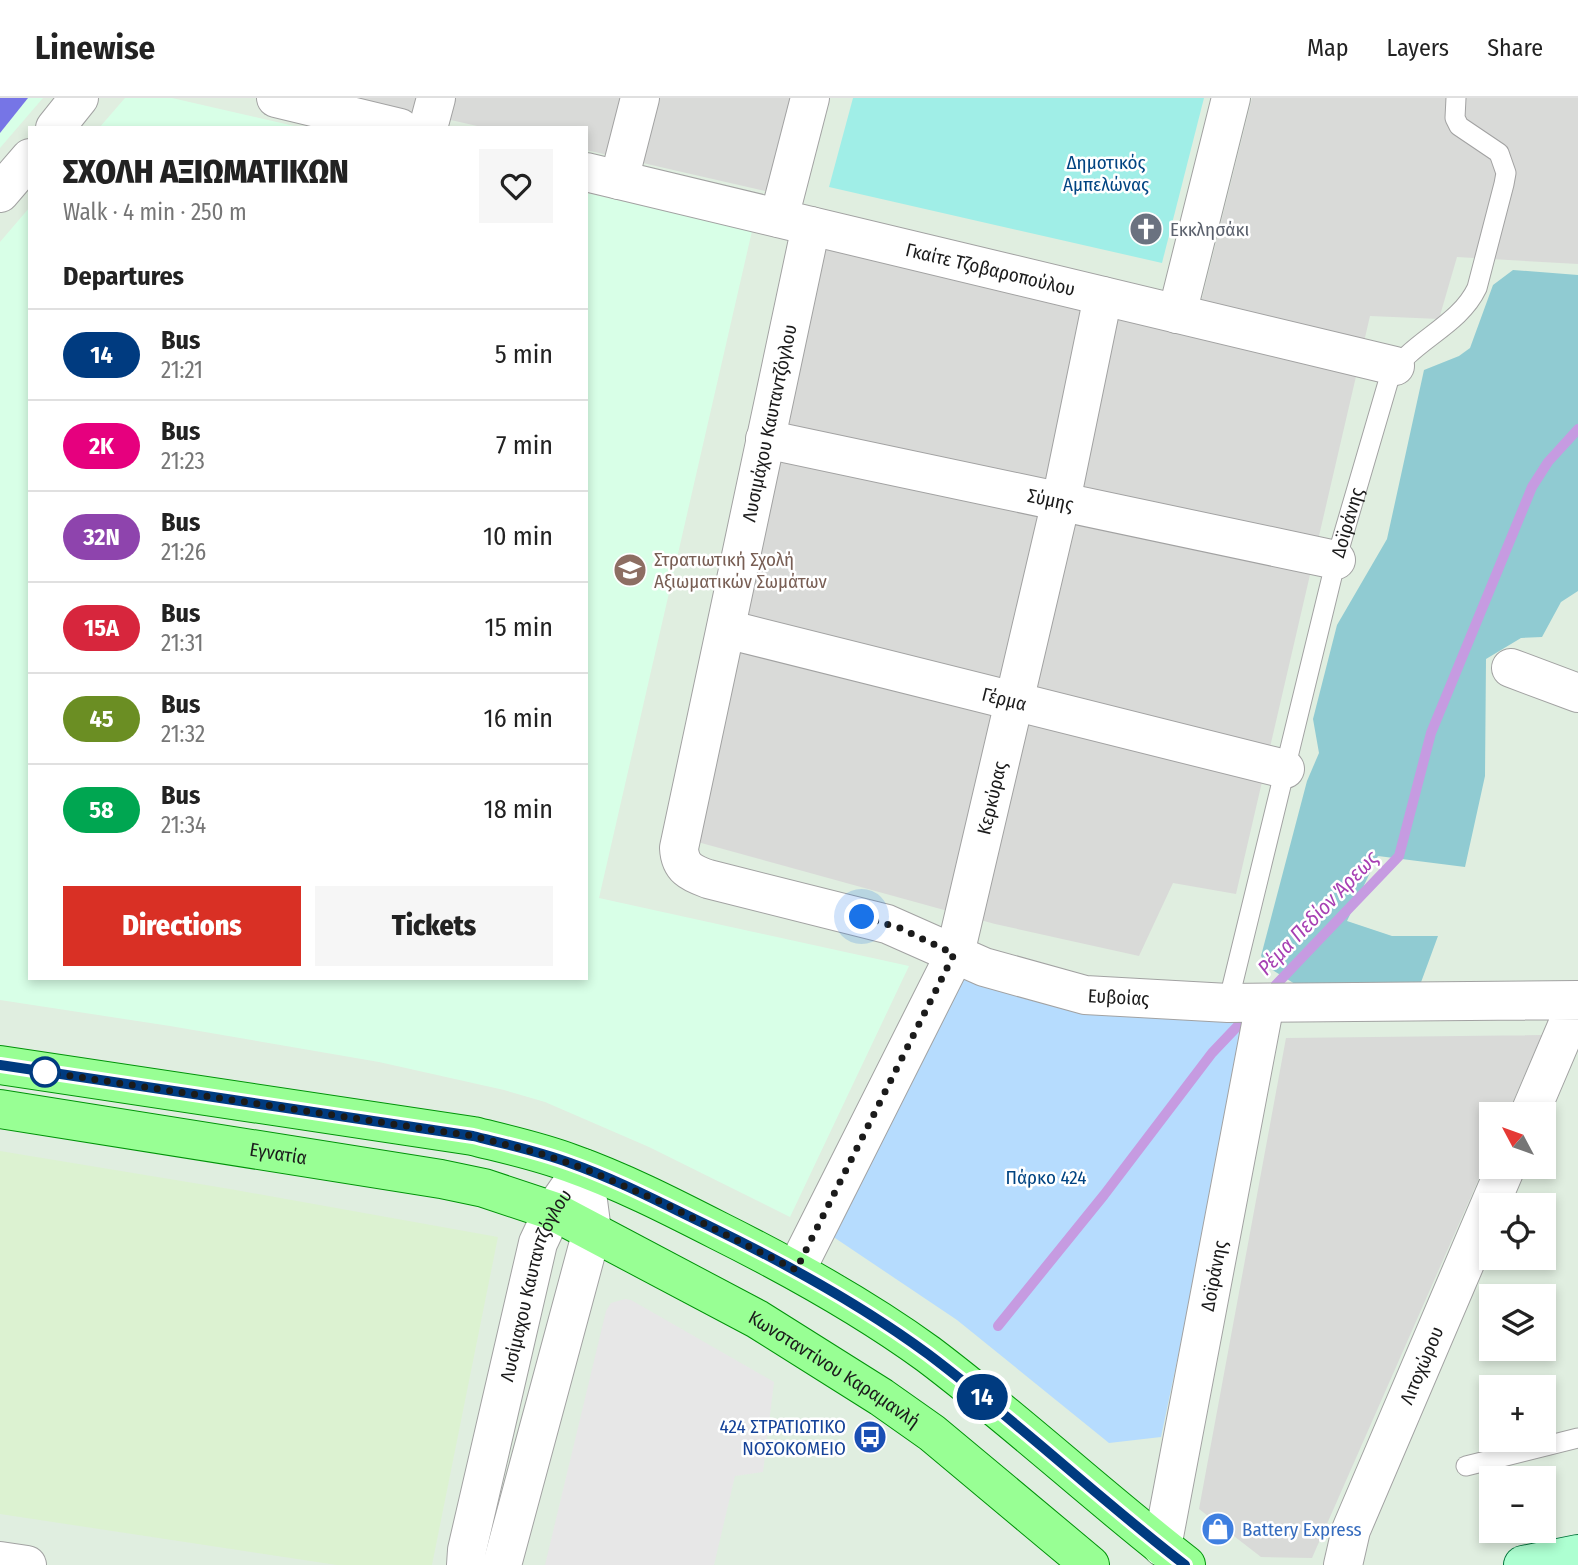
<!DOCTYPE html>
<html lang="en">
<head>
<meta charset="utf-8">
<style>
	body { margin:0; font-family:"Fira Sans Condensed",sans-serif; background:#f6f6f6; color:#222; height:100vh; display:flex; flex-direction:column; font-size:26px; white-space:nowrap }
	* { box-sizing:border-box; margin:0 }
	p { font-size:23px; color:#767676 }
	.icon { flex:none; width:38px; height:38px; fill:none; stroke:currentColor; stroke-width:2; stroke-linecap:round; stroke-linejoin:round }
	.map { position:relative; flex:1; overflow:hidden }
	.side { position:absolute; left:28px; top:28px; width:560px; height:854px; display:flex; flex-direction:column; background:#fff; border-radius:0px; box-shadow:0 4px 10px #0003 }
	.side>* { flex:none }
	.badge { padding:0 14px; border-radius:23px; font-size:24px; line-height:46px }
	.needle { width:46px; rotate:311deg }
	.buttons { position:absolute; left:1479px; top:1004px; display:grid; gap:14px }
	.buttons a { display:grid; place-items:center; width:77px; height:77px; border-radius:0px; background:#fff; box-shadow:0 4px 10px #0003; font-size:35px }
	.you { position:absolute; width:35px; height:35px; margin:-18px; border:5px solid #fff; border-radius:50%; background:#1a73e8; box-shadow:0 0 0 10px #1a73e833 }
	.map>.badge { position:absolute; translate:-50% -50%; box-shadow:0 0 0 4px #fff }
	h2 { padding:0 35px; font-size:26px; line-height:63px }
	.round { display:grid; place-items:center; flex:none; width:74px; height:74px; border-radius:0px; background:#f6f6f6 }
	.head { display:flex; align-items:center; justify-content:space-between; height:119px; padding:0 35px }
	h1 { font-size:33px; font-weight:800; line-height:52px }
	.action { display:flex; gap:14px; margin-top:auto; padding:14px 35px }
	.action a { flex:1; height:80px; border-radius:0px; background:#d93025; color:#fff; font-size:28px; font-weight:800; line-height:80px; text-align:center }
	.action a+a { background:#f6f6f6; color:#222 }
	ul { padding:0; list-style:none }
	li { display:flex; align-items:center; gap:21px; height:91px; padding:0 35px; border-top:2px solid #e0e0e0 }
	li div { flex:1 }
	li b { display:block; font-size:26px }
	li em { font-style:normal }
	li .badge { min-width:77px; font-weight:700; text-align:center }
	header { display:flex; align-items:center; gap:42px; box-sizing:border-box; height:98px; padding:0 35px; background:#fff; border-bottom:2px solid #e0e0e0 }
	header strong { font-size:33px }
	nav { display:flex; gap:38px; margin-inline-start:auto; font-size:24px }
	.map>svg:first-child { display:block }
	.residential { fill:#d9dad8 }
	.education { fill:#d8ffe7 }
	.military { fill:#dcf2d1 }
	.grass { fill:#a0eee7 }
	.forest { fill:#90cbd2 }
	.park { fill:#b6dcfe }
	.pitch { fill:#7675e6 }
	.parking { fill:#e7e7e7 }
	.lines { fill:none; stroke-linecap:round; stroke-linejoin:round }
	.stream { stroke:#c69be1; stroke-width:10 }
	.service-casing { stroke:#a2a2a2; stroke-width:21 }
	.minor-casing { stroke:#a2a2a2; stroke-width:40 }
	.tertiary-casing { stroke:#a2a2a2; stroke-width:40 }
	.secondary-casing { stroke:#00753b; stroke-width:40 }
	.primary-casing { stroke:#009309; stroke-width:40 }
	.service { stroke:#fff; stroke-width:19 }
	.minor { stroke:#fff; stroke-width:38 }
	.tertiary { stroke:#fff; stroke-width:38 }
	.secondary { stroke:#adffd1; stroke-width:38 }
	.primary { stroke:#98ff94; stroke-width:38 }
	.line-casing { stroke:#fff; stroke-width:16 }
	.line { stroke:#003b80; stroke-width:10 }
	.walk { stroke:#1b1b1b; stroke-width:7; stroke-dasharray:0 12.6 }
	.stop-dot { fill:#fff; stroke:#003b80; stroke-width:3.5 }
	.labels { text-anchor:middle; stroke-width:5; stroke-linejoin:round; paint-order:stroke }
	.park-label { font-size:19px; fill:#014482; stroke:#fff }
	.worship-label { font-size:19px; fill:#5b616d; stroke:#fff; text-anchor:start }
	.street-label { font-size:19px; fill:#1b1b1b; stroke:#fff }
	.education-label { font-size:19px; fill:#785e54; stroke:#fff; text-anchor:start }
	.transit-label { font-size:19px; fill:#164399; stroke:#fff; text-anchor:end }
	.shop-label { font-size:19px; fill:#366cbe; stroke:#fff; text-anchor:start }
	.water-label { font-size:21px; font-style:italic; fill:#a740b3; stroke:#fff }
</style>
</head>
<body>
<header>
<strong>Linewise</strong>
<nav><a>Map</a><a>Layers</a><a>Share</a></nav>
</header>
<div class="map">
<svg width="1578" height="1467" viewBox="0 0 1578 1467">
	<rect width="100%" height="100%" fill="#e0eee0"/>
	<g class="residential">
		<polygon points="354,0 793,0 770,94 586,52 586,30 486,30"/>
		<polygon points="1252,0 1578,0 1578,166 1457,159 1439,221 1370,218 1236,796 1173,785 1139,858 995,826 694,743 825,144 1197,220"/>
		<polygon points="1542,937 1507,1017 1491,1017 1491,1053 1312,1460 1261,1459 1199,1411 1286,940"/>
	</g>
	<g class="education">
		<polygon points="0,0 43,0 0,50"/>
		<polygon points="125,0 172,0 303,30 99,30"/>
		<polygon points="586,95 752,133 599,800 909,868 790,1119 649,1049 545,1004 504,992 379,964 170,928 0,902 0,144 30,109 30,880 586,880"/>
	</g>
	<polygon class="military" points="0,1053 230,1091 498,1139 432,1467 337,1467 0,1416"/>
	<polygon class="grass" points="853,0 1204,0 1162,165 829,89"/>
	<polygon class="forest" points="1513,172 1578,177 1578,493 1561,504 1542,539 1521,540 1486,561 1485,678 1465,769 1378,758 1347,823 1392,838 1438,838 1420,887 1295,886 1269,870 1261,858 1307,683 1319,655 1313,621 1337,527 1387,441 1424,272 1459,258 1470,250 1493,187"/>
	<polygon class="park" points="961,876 1250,917 1161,1339 1109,1345 957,1222 832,1138"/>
	<polygon class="pitch" points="0,0 28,0 0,35"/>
	<polygon class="parking" points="625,1201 631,1202 774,1284 763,1374 735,1378 714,1467 545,1467 606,1213 611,1205"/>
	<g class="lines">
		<g class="stream">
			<polyline points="1270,893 1399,758 1431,635 1532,389 1548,364 1578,331"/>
			<polyline points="998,1228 1104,1097 1212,955 1250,915"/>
		</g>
		<defs>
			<g id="service">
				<path id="s1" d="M1228,905L1336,462L1389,281C1409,243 1458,230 1477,190L1504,86L1506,75L1499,55L1459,28L1455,20L1456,0"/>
				<polyline points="1466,1368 1578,1340"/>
			</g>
			<g id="minor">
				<polyline points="276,0 400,30"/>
				<polyline points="55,30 79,0"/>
				<polyline points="428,30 436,0"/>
				<path id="s2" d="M586,74L1395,268"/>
				<polyline points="619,82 640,0"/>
				<polyline points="0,95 30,60"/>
				<polyline points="779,120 810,0"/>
				<path id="s3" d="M811,128L679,750C680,770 691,775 708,781L887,826L984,869L1085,897L1228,905L1578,902L1529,1017"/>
				<polyline points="1177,216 1231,0"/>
				<path id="s4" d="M765,341L1336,462"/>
				<path id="s5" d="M726,531L1285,671"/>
				<polyline points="1511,570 1578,595"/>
				<path id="s6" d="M796,1172L955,856L1061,403L1103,198"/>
				<path id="s7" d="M1162,1449L1265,905"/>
				<polyline points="0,1463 27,1467"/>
				<path id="s8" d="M1343,1467L1351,1432L1506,1069"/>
			</g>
			<g id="tertiary">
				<path id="s9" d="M466,1467L467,1452L538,1145L553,1113L583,1070"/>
				<polyline points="502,1467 592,1133 588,1103"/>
			</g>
			<polyline id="secondary" points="1523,1467 1578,1456"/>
			<g id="primary">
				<path d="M0,967L473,1038C505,1046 538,1053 570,1065C621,1083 670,1108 719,1133C791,1169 862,1208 928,1256C1017,1323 1098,1399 1186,1467"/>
				<path id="s10" d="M0,1011L441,1081L484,1090L553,1113L757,1221L881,1299L932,1335L1090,1467"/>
			</g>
		</defs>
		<use href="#service" class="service-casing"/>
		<use href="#minor" class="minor-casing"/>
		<use href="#tertiary" class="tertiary-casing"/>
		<use href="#secondary" class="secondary-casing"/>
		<use href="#primary" class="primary-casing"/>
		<use href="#service" class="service"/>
		<use href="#minor" class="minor"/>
		<use href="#tertiary" class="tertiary"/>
		<use href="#secondary" class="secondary"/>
		<use href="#primary" class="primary"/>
	</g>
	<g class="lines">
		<defs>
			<path id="line" d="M0,967L473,1038C505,1046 538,1053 570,1065C618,1082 663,1106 709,1128C785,1165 860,1206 928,1256C1017,1323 1097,1399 1185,1467"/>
		</defs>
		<use href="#line" class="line-casing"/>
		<use href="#line" class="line"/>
		<polyline class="walk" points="45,974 473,1038 542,1056 583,1070 661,1104 796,1172 954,856 900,830 862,819"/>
	</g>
	<defs>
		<symbol id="church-disc" viewBox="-11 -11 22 22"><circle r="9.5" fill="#6b7280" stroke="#fff"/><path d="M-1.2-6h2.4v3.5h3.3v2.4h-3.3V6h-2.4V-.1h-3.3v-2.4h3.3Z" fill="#fff"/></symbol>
		<symbol id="university-disc" viewBox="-11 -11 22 22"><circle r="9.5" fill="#8d6e63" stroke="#fff"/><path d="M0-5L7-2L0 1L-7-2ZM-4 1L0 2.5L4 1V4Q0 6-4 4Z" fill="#fff"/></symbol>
		<symbol id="bus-disc" viewBox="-11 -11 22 22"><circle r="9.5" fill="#1a4fb4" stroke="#fff"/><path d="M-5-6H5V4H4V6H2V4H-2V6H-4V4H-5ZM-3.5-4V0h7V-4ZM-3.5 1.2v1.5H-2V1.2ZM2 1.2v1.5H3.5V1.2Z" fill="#fff"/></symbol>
		<symbol id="shop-disc" viewBox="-11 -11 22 22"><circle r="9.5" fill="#3f7fe0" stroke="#fff"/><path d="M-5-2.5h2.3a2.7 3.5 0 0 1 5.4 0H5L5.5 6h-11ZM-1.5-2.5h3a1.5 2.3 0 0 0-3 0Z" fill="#fff"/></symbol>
	</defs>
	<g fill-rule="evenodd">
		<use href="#church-disc" x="1127" y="112" width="38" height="38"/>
		<use href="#university-disc" x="611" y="453" width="38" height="38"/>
		<use href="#bus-disc" x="851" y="1320" width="38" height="38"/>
		<use href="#shop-disc" x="1199" y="1412" width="38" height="38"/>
	</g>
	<circle class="stop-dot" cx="45" cy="974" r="14"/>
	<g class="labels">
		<g class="park-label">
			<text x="1106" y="71">Δημοτικός<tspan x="1106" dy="22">Αμπελώνας</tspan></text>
			<text x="1046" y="1086">Πάρκο 424</text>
		</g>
		<g class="worship-label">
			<text x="1170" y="138">Εκκλησάκι</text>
		</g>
		<g class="street-label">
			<text dy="7" stroke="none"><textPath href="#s2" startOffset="416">Γκαίτε Τζοβαροπούλου</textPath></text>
			<text transform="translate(769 325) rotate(-78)" y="7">Λυσιμάχου Καυταντζόγλου</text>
			<text dy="7" stroke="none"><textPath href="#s4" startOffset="292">Σύμης</textPath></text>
			<text dy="7" stroke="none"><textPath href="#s1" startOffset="495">Δοϊράνης</textPath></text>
			<text dy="7" stroke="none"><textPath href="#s5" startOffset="287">Γέρμα</textPath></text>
			<text dy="7" stroke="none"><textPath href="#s6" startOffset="514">Κερκύρας</textPath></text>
			<text dy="7" stroke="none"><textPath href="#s3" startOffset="1111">Ευβοίας</textPath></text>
			<text dy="7" stroke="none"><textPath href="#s10" startOffset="282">Εγνατία</textPath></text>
			<text dy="7" stroke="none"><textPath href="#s7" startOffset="276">Δοϊράνης</textPath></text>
			<text dy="7" stroke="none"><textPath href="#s9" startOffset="289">Λυσίμαχου Καυταντζόγλου</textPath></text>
			<text dy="7" stroke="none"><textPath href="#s8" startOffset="215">Λιτοχώρου</textPath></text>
			<text dy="7" stroke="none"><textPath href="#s10" startOffset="886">Κωνσταντίνου Καραμανλή</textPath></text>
		</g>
		<g class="education-label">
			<text x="654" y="468">Στρατιωτική Σχολή<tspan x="654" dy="22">Αξιωματικών Σωμάτων</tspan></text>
		</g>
		<g class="transit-label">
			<text x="846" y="1335">424 ΣΤΡΑΤΙΩΤΙΚΟ<tspan x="846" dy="22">ΝΟΣΟΚΟΜΕΙΟ</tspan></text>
		</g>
		<g class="shop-label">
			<text x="1242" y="1438">Battery Express</text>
		</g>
		<g class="water-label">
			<text transform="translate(1318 815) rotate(-46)" y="7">Ρέμα Πεδίον Άρεως</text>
		</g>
	</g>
</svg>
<div class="buttons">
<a><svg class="needle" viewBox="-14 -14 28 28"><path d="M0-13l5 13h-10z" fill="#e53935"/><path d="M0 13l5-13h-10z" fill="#767676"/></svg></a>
<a><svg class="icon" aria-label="locate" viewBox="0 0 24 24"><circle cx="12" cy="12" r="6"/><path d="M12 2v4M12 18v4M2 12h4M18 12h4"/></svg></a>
<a><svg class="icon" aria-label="layers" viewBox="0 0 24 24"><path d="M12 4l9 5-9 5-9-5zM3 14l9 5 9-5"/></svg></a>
<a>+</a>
<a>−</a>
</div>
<div class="you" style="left:862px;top:819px"></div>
<b class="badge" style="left:982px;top:1299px;background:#003b80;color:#fff">14</b>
<section class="side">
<div class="head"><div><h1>ΣΧΟΛΗ ΑΞΙΩΜΑΤΙΚΩΝ</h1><p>Walk · 4 min · 250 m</p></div><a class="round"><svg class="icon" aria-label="heart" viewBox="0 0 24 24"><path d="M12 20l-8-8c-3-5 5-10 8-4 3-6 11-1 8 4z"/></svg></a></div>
<h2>Departures</h2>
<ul>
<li><span class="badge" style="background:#003b80;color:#fff">14</span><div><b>Bus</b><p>21:21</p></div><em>5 min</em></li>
<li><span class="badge" style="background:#e6007e;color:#fff">2Κ</span><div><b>Bus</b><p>21:23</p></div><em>7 min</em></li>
<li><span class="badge" style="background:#8e44ad;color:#fff">32Ν</span><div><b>Bus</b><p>21:26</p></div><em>10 min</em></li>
<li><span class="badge" style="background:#d7263d;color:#fff">15Α</span><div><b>Bus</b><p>21:31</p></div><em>15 min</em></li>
<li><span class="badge" style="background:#6b8e23;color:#fff">45</span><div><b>Bus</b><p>21:32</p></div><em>16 min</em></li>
<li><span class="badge" style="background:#00a651;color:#fff">58</span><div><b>Bus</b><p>21:34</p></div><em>18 min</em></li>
</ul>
<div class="action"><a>Directions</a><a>Tickets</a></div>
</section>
</div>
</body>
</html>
